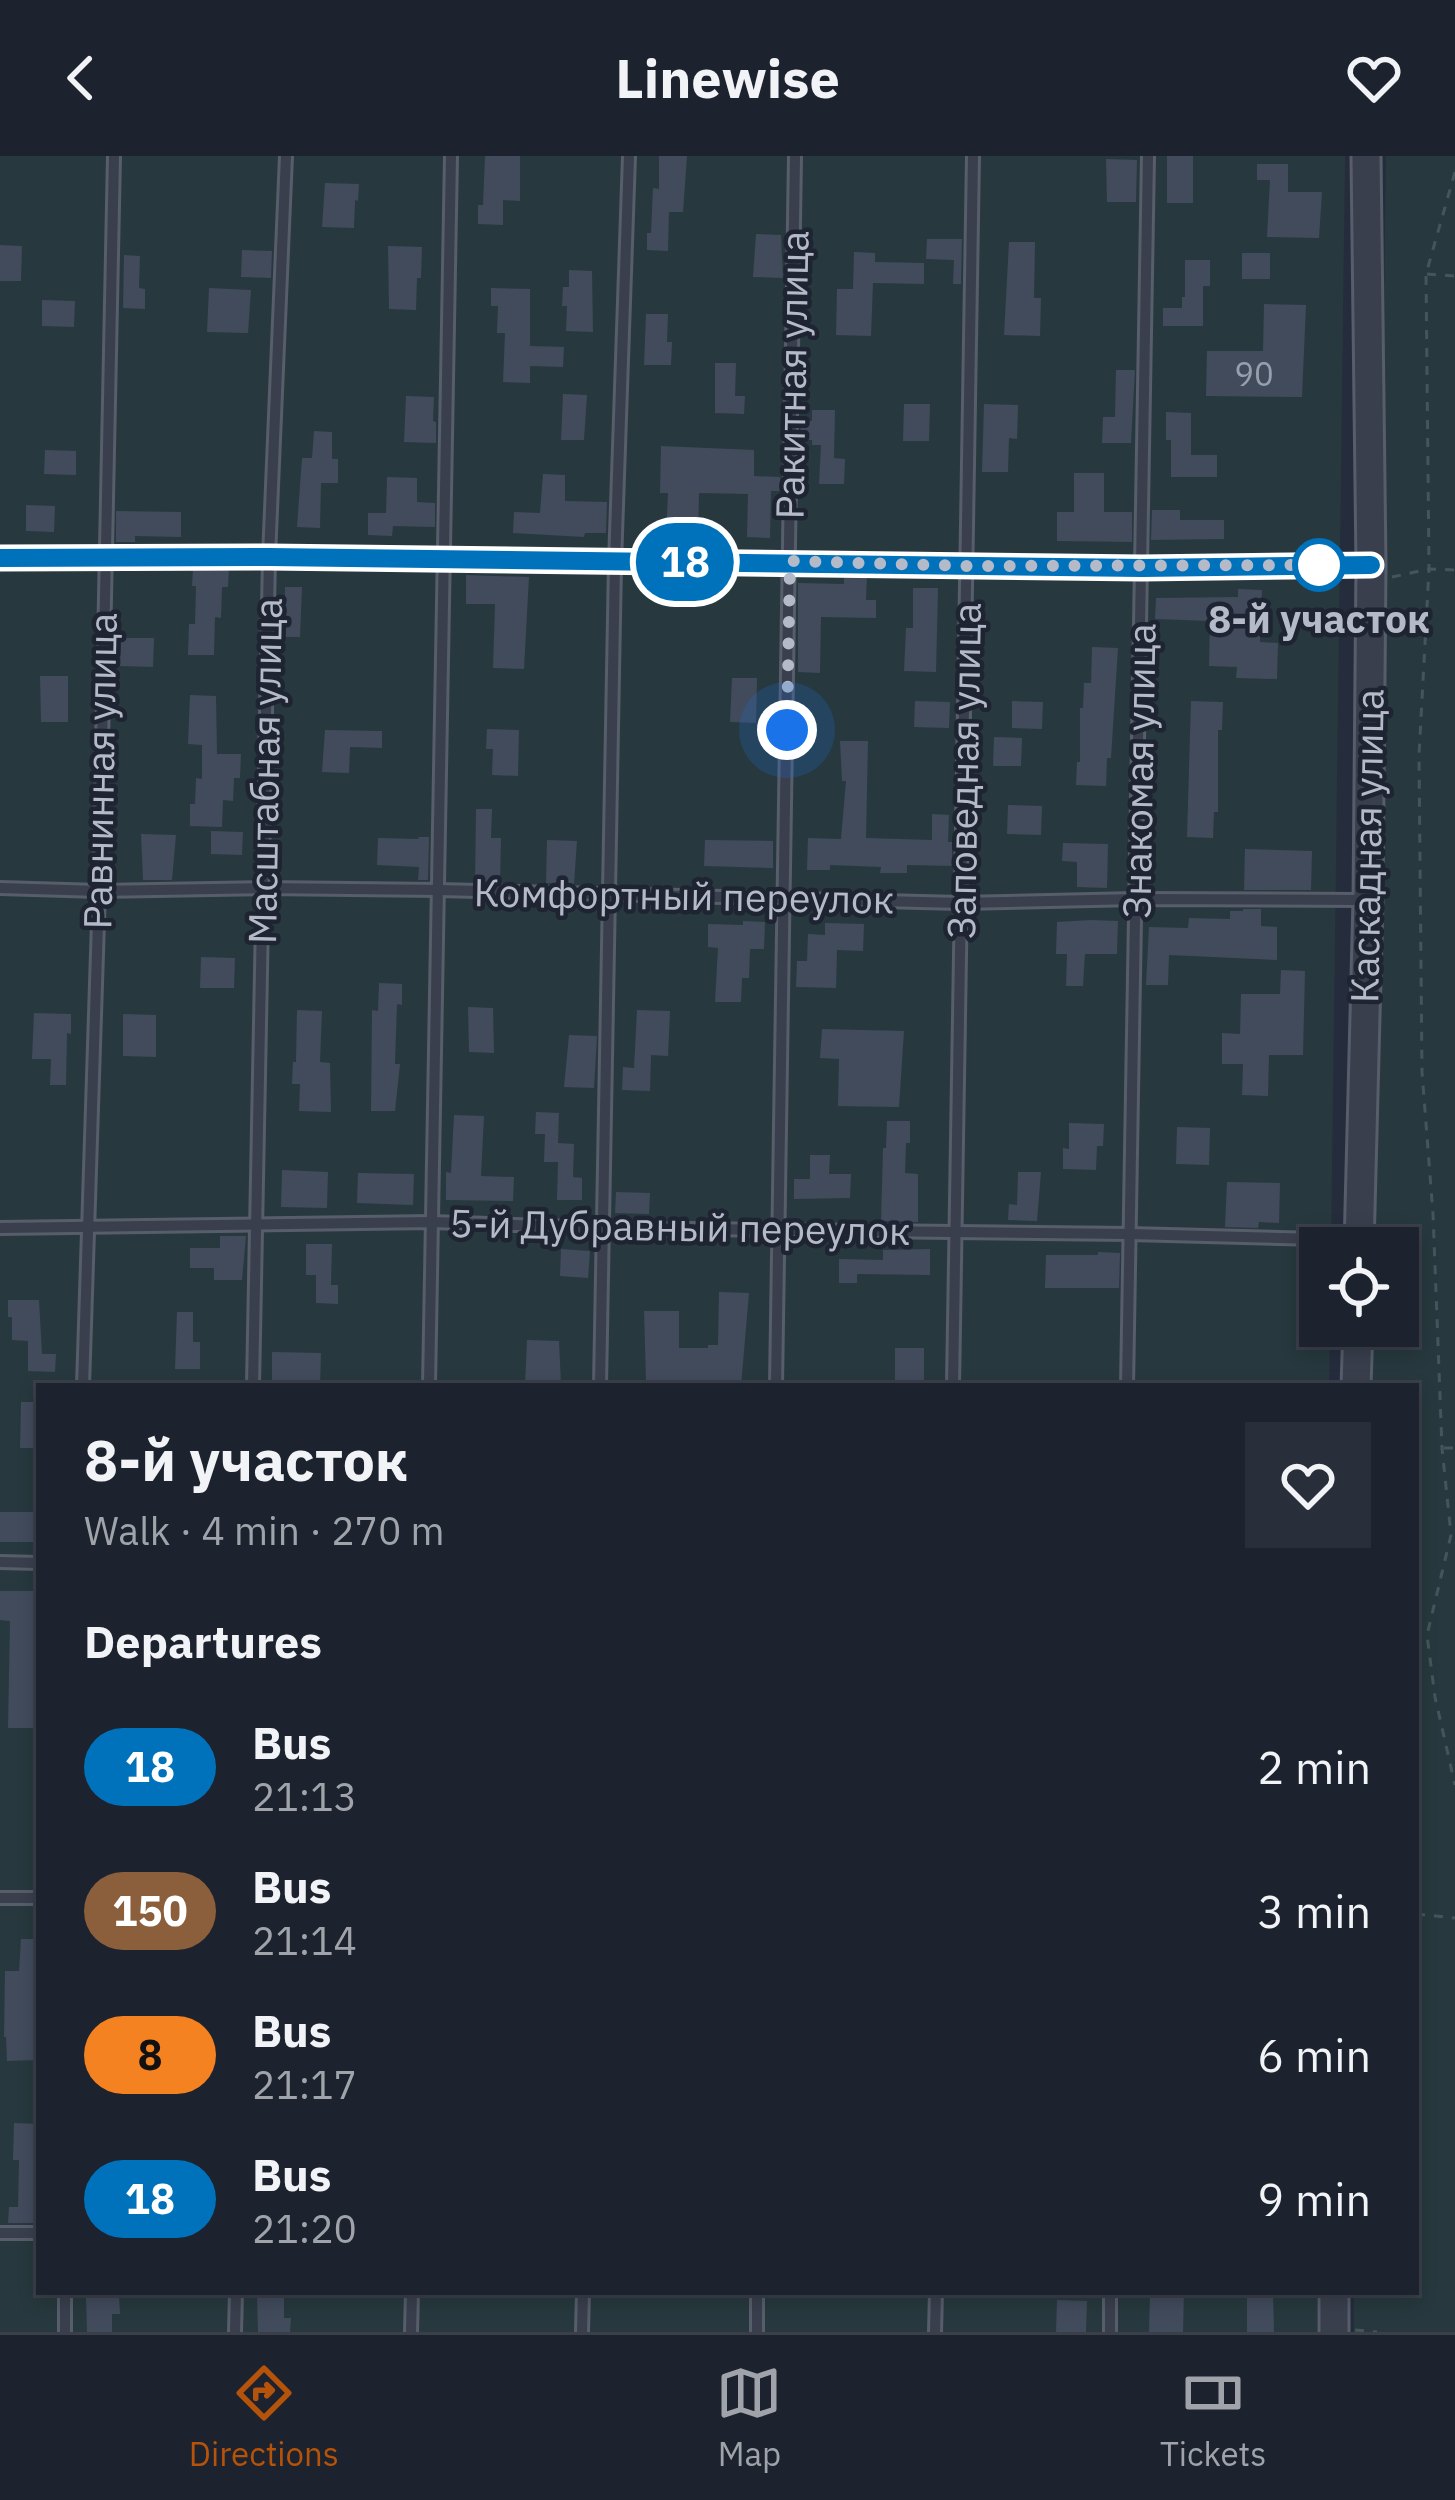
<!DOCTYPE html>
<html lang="en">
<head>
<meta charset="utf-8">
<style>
	body { margin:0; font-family:"IBM Plex Sans",sans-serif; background:#292f3a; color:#f1f3f6; height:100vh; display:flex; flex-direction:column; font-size:45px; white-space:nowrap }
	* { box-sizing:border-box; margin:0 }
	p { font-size:39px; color:#a0a4aa }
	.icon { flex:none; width:66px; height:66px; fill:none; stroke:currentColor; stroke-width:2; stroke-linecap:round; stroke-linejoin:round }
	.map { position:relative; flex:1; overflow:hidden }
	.panel { position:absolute; left:36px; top:1227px; width:1383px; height:912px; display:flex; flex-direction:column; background:#1c222e; border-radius:0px; box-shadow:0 6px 18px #0003,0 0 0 3px #3a3f4a }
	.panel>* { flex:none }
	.badge { padding:0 24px; border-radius:39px; font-size:42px; line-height:78px }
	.buttons { position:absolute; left:1299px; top:1071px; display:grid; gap:24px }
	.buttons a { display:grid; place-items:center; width:120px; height:120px; border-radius:0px; background:#1c222e; box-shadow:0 6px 18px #0003,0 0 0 3px #3a3f4a; font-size:60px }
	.you { position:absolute; width:60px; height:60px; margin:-30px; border:9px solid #fff; border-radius:50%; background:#1a73e8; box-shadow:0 0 0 18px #1a73e833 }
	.map>.badge { position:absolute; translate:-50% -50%; box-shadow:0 0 0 6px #fff }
	h2 { padding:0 48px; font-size:45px; line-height:108px }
	.round { display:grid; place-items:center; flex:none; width:126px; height:126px; border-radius:0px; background:#292f3a }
	.head { display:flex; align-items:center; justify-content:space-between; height:204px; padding:0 48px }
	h1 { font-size:57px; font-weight:700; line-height:90px }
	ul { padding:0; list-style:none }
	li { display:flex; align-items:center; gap:36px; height:144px; padding:0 48px }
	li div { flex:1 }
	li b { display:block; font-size:45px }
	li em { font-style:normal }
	li .badge { min-width:132px; font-weight:700; text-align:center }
	header { display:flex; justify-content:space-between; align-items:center; height:156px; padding:0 48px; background:#1c222e; font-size:54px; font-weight:700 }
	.dock { display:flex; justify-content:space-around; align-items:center; height:168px; border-top:3px solid #3a3f4a; background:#1c222e; font-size:33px; color:#a0a4aa }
	.dock a { display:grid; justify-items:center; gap:6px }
	.dock .current { color:#b45309 }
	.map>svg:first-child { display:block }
	.green { fill:#27393e }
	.building { fill:#414b5c }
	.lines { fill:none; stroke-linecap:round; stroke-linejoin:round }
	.service-casing { stroke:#575d6b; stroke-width:16 }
	.tertiary-casing { stroke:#575d6b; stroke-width:33 }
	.path { stroke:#45565b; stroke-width:3; stroke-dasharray:9 9; stroke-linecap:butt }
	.service { stroke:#393f4d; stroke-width:10 }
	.tertiary { stroke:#393f4d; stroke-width:27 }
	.line-casing { stroke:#fff; stroke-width:27 }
	.line { stroke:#0072bc; stroke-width:18 }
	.walk { stroke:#b5bac8; stroke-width:12; stroke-dasharray:0 21.6 }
	.stop-dot { fill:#fff; stroke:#0072bc; stroke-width:6 }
	.labels { text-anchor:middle; stroke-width:9; stroke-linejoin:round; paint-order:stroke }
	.number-label { font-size:33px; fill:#989ead }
	.street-label { font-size:39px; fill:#b5bac8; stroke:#1e2432 }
	.stop-label { font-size:39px; font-weight:bold; fill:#b5bac8; stroke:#1e2432 }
</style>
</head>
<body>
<header><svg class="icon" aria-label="back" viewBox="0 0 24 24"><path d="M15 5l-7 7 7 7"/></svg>Linewise<svg class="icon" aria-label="heart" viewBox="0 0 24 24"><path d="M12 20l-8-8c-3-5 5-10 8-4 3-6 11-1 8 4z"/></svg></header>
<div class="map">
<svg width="1455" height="2176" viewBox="0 0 1455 2176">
	<rect width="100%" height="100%" fill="#252d3d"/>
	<g class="green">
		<polygon points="0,0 1345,0 1331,1092 1320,1092 1320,1170 1330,1170 1329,1230 39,1230 39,2136 1317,2136 1317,2176 0,2176"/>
		<polygon points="1386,0 1455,0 1455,2176 1354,2176 1354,2136 1416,2136 1416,1230 1369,1230 1370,1170 1398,1170 1398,1092 1371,1092"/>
	</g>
	<g class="building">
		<polygon points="485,0 520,0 520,45 503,44 503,69 478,68 478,49 483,49"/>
		<polygon points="659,0 687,0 683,56 669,56 668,95 647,94 647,77 651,77 653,32 659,33"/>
		<rect x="1167" y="0" width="26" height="47"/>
		<polygon points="1106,3 1137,4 1136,46 1107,46"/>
		<polygon points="1257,8 1288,8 1288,36 1322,36 1319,82 1267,81 1270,24 1257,24"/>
		<polygon points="325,27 359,28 358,45 355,44 354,72 322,71"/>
		<polygon points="756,78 781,79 783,122 753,121"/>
		<polygon points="927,83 962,83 961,128 953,128 954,104 926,103"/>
		<polygon points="1009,86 1035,86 1034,142 1041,142 1040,180 1004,179"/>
		<polygon points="0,89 22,90 21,125 0,125"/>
		<polygon points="388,90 422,91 421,122 417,122 416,154 389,153"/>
		<polygon points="242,94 272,95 271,122 241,121"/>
		<polygon points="854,96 875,97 875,106 924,107 924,128 873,127 871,180 836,179 837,133 853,133"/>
		<rect x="1242" y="97" width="28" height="26"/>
		<polygon points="124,99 140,100 139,132 145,133 145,153 123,152"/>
		<polygon points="1185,104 1210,104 1210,130 1203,130 1203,170 1163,170 1163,152 1182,152 1182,141 1185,141"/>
		<polygon points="569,114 592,115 593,176 566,175 567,150 562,150 563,131 569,131"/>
		<polygon points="209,132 251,134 248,177 207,176"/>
		<polygon points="491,132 530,133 530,190 564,191 563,211 530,210 530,227 503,226 505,177 497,177 498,150 491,150"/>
		<polygon points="42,144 75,145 74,171 42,170"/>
		<polygon points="1264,148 1306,149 1302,241 1206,240 1207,195 1263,195"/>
		<polygon points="646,158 668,158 667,186 672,186 671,209 644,209"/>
		<polygon points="715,207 736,207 735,240 745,240 744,258 715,257"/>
		<polygon points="1116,214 1135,214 1131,287 1102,287 1103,261 1115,261"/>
		<polygon points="563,238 587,239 584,284 561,284"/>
		<polygon points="406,240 434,241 433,265 436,266 436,287 404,286"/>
		<polygon points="904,248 930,248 929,285 903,285"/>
		<polygon points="984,248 1018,249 1017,283 1009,282 1008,316 982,316"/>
		<polygon points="812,254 835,254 834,302 845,303 844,328 819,328 821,289 812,289 812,284 800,284 801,264 812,265"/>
		<polygon points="1166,256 1191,257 1191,299 1217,299 1217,321 1171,321 1171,284 1166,284"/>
		<polygon points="314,275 332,276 332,303 338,303 338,327 321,327 320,372 297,371 302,302 312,302"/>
		<polygon points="661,290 754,294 754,320 780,321 780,335 771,335 770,382 747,381 748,338 699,337 698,383 666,382 668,337 660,337"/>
		<polygon points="45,294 76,295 76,319 44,318"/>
		<polygon points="1074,317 1104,317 1104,356 1132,356 1132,386 1057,385 1057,356 1074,356"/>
		<polygon points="543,318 565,319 565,345 607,346 606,377 585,377 584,381 513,377 514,356 540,357"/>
		<polygon points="387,321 417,322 417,346 435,347 435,371 393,370 392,380 368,379 368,357 386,357"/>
		<polygon points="26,349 55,350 54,376 26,375"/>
		<polygon points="1152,354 1180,354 1180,364 1224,364 1224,383 1151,384"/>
		<polygon points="116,355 181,356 181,381 135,380 135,386 116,386"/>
		<polygon points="193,412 229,412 228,431 222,431 221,462 215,461 214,499 188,499 189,468 195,468 196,430 192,430"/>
		<polygon points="466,419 529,421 524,513 493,512 495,448 466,448"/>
		<polygon points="844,419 867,419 866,444 876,444 876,462 821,461 820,517 798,516 798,427 844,428"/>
		<polygon points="285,431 302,431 300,481 285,481"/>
		<polygon points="913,432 938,432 936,516 904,515 906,472 913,472"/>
		<polygon points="1238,433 1262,434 1260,486 1278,487 1277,523 1236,522 1237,511 1209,510 1210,465 1155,463 1156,442 1238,441"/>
		<polygon points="121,482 154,482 153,511 120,510"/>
		<polygon points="1092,491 1118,492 1111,602 1107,602 1106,630 1076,629 1077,606 1080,606 1080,552 1083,552 1084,527 1091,527"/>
		<polygon points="40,520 68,520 68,566 41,566"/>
		<polygon points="732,522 757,522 756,567 730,566"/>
		<polygon points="190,539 216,540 217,598 241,598 240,622 234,622 233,645 223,644 222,671 190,670 190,648 195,648 196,622 202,623 202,589 188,588"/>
		<polygon points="915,545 950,546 949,572 914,571"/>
		<polygon points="1012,545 1043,546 1042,573 1012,572"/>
		<polygon points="1191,545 1223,546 1222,574 1218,574 1218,656 1214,656 1213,682 1187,681"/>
		<polygon points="487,573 519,574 518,620 492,619 493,593 486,593"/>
		<polygon points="325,574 382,575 382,592 350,591 349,617 322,616"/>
		<polygon points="994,581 1022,582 1021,610 993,610"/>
		<polygon points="840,585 868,585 866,682 932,684 932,658 949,659 948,686 952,686 952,710 907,709 907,717 880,717 881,711 830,709 830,714 807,714 808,682 841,683 846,625 842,625"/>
		<polygon points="1008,649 1042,650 1041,679 1007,678"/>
		<polygon points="476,653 492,653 491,682 501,682 500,726 475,725"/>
		<polygon points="211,675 243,676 242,699 211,698"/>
		<polygon points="141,678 176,679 172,724 143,724"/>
		<polygon points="419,681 429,681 428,724 418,724 419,711 377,709 378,682 418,683"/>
		<polygon points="547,684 577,685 574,728 546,727"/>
		<polygon points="705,684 773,685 773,712 704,710"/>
		<polygon points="1063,687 1108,688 1107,732 1077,731 1077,706 1062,705"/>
		<polygon points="1245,693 1312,695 1311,734 1244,734"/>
		<polygon points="1243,753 1261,753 1261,770 1277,771 1277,804 1169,799 1168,829 1146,829 1149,771 1188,772 1189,762 1230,763 1230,755 1243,755"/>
		<polygon points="1091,764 1118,765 1117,798 1085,798 1083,830 1066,830 1067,798 1056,798 1057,766"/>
		<polygon points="743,765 765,766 764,793 750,793 749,822 742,822 741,846 715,846 718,792 708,791 708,768 743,769"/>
		<polygon points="825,767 864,768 863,795 837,794 836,832 796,831 797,805 807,805 808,778 825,779"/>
		<polygon points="201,801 235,802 234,832 200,832"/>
		<polygon points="1281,814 1305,815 1303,899 1269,899 1268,940 1242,939 1243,908 1222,908 1222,877 1240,878 1241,838 1280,838"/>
		<polygon points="379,827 402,828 402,849 397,848 395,908 400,908 395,955 371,955 372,854 378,855"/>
		<polygon points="468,851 493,852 494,897 469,896"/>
		<polygon points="297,854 322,855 320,906 330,907 331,956 299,955 300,928 292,928 293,906 296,906"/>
		<polygon points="637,854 670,855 668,900 651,899 650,935 622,934 623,911 634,912"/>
		<polygon points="34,857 71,858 71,878 67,877 66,929 50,929 51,903 32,903"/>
		<polygon points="123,858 156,859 156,901 123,900"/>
		<polygon points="822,873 904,875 899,951 838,950 839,903 820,902"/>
		<polygon points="569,879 597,880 594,932 564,931"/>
		<polygon points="536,956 559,957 558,987 574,988 573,1021 582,1022 582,1044 557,1044 558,1006 544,1006 545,978 535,978"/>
		<polygon points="454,959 484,960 481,1020 514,1021 513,1045 446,1044 446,1016 451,1017"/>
		<polygon points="887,965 910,965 910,987 906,987 905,1017 918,1018 918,1066 881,1065 883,992 886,992"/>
		<polygon points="1069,967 1104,968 1103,990 1097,990 1096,1014 1063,1013 1063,992 1069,993"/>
		<polygon points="1177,971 1210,972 1209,1009 1176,1008"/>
		<polygon points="810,999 830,999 829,1018 851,1018 850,1042 794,1043 794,1023 810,1023"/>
		<polygon points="282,1014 328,1016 327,1052 281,1051"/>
		<polygon points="1018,1016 1041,1016 1037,1065 1008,1064 1009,1048 1017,1049"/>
		<polygon points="358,1017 414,1018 413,1049 357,1047"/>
		<polygon points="1227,1026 1280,1027 1279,1067 1259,1066 1258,1072 1225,1071"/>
		<polygon points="616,1036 650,1037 649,1058 615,1057"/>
		<polygon points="220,1080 246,1080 242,1124 214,1124 214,1112 190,1112 190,1092 220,1092"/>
		<polygon points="306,1088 332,1088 331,1129 338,1129 338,1148 316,1147 316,1119 306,1119"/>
		<polygon points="561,1093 590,1095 588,1122 560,1120"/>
		<polygon points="930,1093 930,1119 857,1118 857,1127 839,1127 839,1103 883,1104 883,1094"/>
		<polygon points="1098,1096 1120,1097 1119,1132 1045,1132 1046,1099 1098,1099"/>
		<polygon points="719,1136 749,1137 741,1230 707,1230 707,1226 646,1225 644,1155 679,1155 679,1192 708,1192 708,1189 718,1189"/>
		<polygon points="8,1144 39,1144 42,1198 56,1198 55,1216 28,1215 28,1185 12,1184 12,1161 8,1161"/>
		<polygon points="177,1156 193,1156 193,1186 200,1186 200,1213 175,1213"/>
		<polygon points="527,1184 559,1185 561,1229 525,1229"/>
		<rect x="895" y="1192" width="29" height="38"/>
		<polygon points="272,1196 321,1197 320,1230 272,1229"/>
		<polygon points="21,1246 39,1246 39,1292 20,1292"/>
		<rect x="0" y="1356" width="39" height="30"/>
		<polygon points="0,1435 39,1435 35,1503 39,1503 38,1572 8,1572 10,1465 0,1464"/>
		<polygon points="21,1783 36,1783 34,1856 39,1856 39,1904 7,1905 6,1881 4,1881 5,1815 19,1815"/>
		<polygon points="14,1967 39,1968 39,2067 8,2067 9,2051 18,2051 19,2004 13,2004"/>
		<polygon points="1150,2136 1184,2136 1183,2176 1149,2176"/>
		<polygon points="1247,2136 1273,2136 1274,2176 1247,2176"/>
		<polygon points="257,2137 284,2137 284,2162 291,2162 290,2176 258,2176"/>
		<polygon points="119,2139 120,2158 112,2158 112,2176 87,2176 86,2140"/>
		<polygon points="1057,2144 1087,2145 1086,2176 1056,2176"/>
	</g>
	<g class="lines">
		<defs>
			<g id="service">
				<polyline points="0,402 105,404 269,401 615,407 790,405 1142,412 1370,409"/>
				<polyline points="0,732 99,735 263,732 438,734 961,747 1136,743 1364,744"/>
				<polyline points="0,1072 432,1066 603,1072 1130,1078 1358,1084"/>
				<polyline points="83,1230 99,735 114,0"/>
				<polyline points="253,1230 269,401 286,0"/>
				<polyline points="429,1230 451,0"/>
				<polyline points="600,1230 615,407 629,0"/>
				<polyline points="776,1230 795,0"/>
				<polyline points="953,1230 973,0"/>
				<polyline points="1127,1230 1148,0"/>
				<polyline points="0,1406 39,1407"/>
				<polyline points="0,1742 39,1742"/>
				<polyline points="0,2077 39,2077"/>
				<polyline points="65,2176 65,2136"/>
				<polyline points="235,2176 236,2136"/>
				<polyline points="411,2176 412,2136"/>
				<polyline points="582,2176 583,2136"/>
				<polyline points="757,2176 757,2136"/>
				<polyline points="935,2176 936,2136"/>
				<polyline points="1110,2176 1110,2136"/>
			</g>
			<g id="tertiary">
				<polyline points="1359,1092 1368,744 1371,409 1366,0"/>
				<polyline points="1356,1230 1358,1170"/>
				<polyline points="1334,2176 1334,2136"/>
			</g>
		</defs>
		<use href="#service" class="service-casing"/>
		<use href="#tertiary" class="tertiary-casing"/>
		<g class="path">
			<polyline points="1455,16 1426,118 1429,413 1419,599 1422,916 1433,1058 1442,1292 1451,1379 1427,1479 1435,1541 1455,1629"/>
			<polyline points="1427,118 1455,120"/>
			<polyline points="1392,421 1429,413 1455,414"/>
			<polyline points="1444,1292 1455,1292"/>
			<polyline points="1416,1758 1455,1762"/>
			<polyline points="1355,2174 1377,2176"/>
		</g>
		<use href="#service" class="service"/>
		<use href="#tertiary" class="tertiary"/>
	</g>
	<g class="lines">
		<defs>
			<polyline id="line" points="0,402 269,401 1142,412 1371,409"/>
		</defs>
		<use href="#line" class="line-casing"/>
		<use href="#line" class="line"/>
		<polyline class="walk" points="787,574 790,405 968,410 1325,409 1319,409"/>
	</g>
	<circle class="stop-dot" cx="1319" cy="409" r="24"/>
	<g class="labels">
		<g class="number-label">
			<text x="1254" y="230">90</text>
		</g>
		<g class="street-label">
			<text transform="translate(792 219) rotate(-89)" y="14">Ракитная улица</text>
			<text transform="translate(100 615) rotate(-89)" y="14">Равнинная улица</text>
			<text transform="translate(265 615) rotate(-89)" y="14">Масштабная улица</text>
			<text transform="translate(964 615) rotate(-89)" y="14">Заповедная улица</text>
			<text transform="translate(1139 615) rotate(-89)" y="14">Знакомая улица</text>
			<text transform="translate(1367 690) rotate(-89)" y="14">Каскадная улица</text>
			<text transform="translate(684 740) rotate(1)" y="14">Комфортный переулок</text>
			<text transform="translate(680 1071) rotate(1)" y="14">5-й Дубравный переулок</text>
		</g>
		<g class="stop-label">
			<text x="1319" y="477">8-й участок</text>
		</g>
	</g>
</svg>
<div class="buttons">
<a><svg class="icon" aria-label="locate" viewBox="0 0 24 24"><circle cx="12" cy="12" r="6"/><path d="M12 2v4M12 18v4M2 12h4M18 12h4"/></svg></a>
</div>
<div class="you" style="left:787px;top:574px"></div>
<b class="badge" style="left:685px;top:406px;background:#0072bc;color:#fff">18</b>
<section class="panel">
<div class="head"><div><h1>8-й участок</h1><p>Walk · 4 min · 270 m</p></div><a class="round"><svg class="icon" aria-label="heart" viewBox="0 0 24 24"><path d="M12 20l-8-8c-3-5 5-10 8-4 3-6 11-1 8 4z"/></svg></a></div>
<h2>Departures</h2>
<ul>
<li><span class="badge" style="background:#0072bc;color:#fff">18</span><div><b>Bus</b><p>21:13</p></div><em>2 min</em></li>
<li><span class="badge" style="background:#8b5e3c;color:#fff">150</span><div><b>Bus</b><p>21:14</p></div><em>3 min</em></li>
<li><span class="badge" style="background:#f58220;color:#111">8</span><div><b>Bus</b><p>21:17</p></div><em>6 min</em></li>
<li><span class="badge" style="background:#0072bc;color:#fff">18</span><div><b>Bus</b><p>21:20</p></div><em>9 min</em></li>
</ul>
</section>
</div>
<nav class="dock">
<a class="current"><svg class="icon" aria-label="directions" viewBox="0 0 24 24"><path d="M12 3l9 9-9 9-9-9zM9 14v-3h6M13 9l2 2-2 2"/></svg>Directions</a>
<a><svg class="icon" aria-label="map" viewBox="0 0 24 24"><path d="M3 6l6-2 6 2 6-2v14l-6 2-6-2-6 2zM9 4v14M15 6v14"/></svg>Map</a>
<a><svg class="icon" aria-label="tickets" viewBox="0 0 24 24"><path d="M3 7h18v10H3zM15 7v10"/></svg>Tickets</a>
</nav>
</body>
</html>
